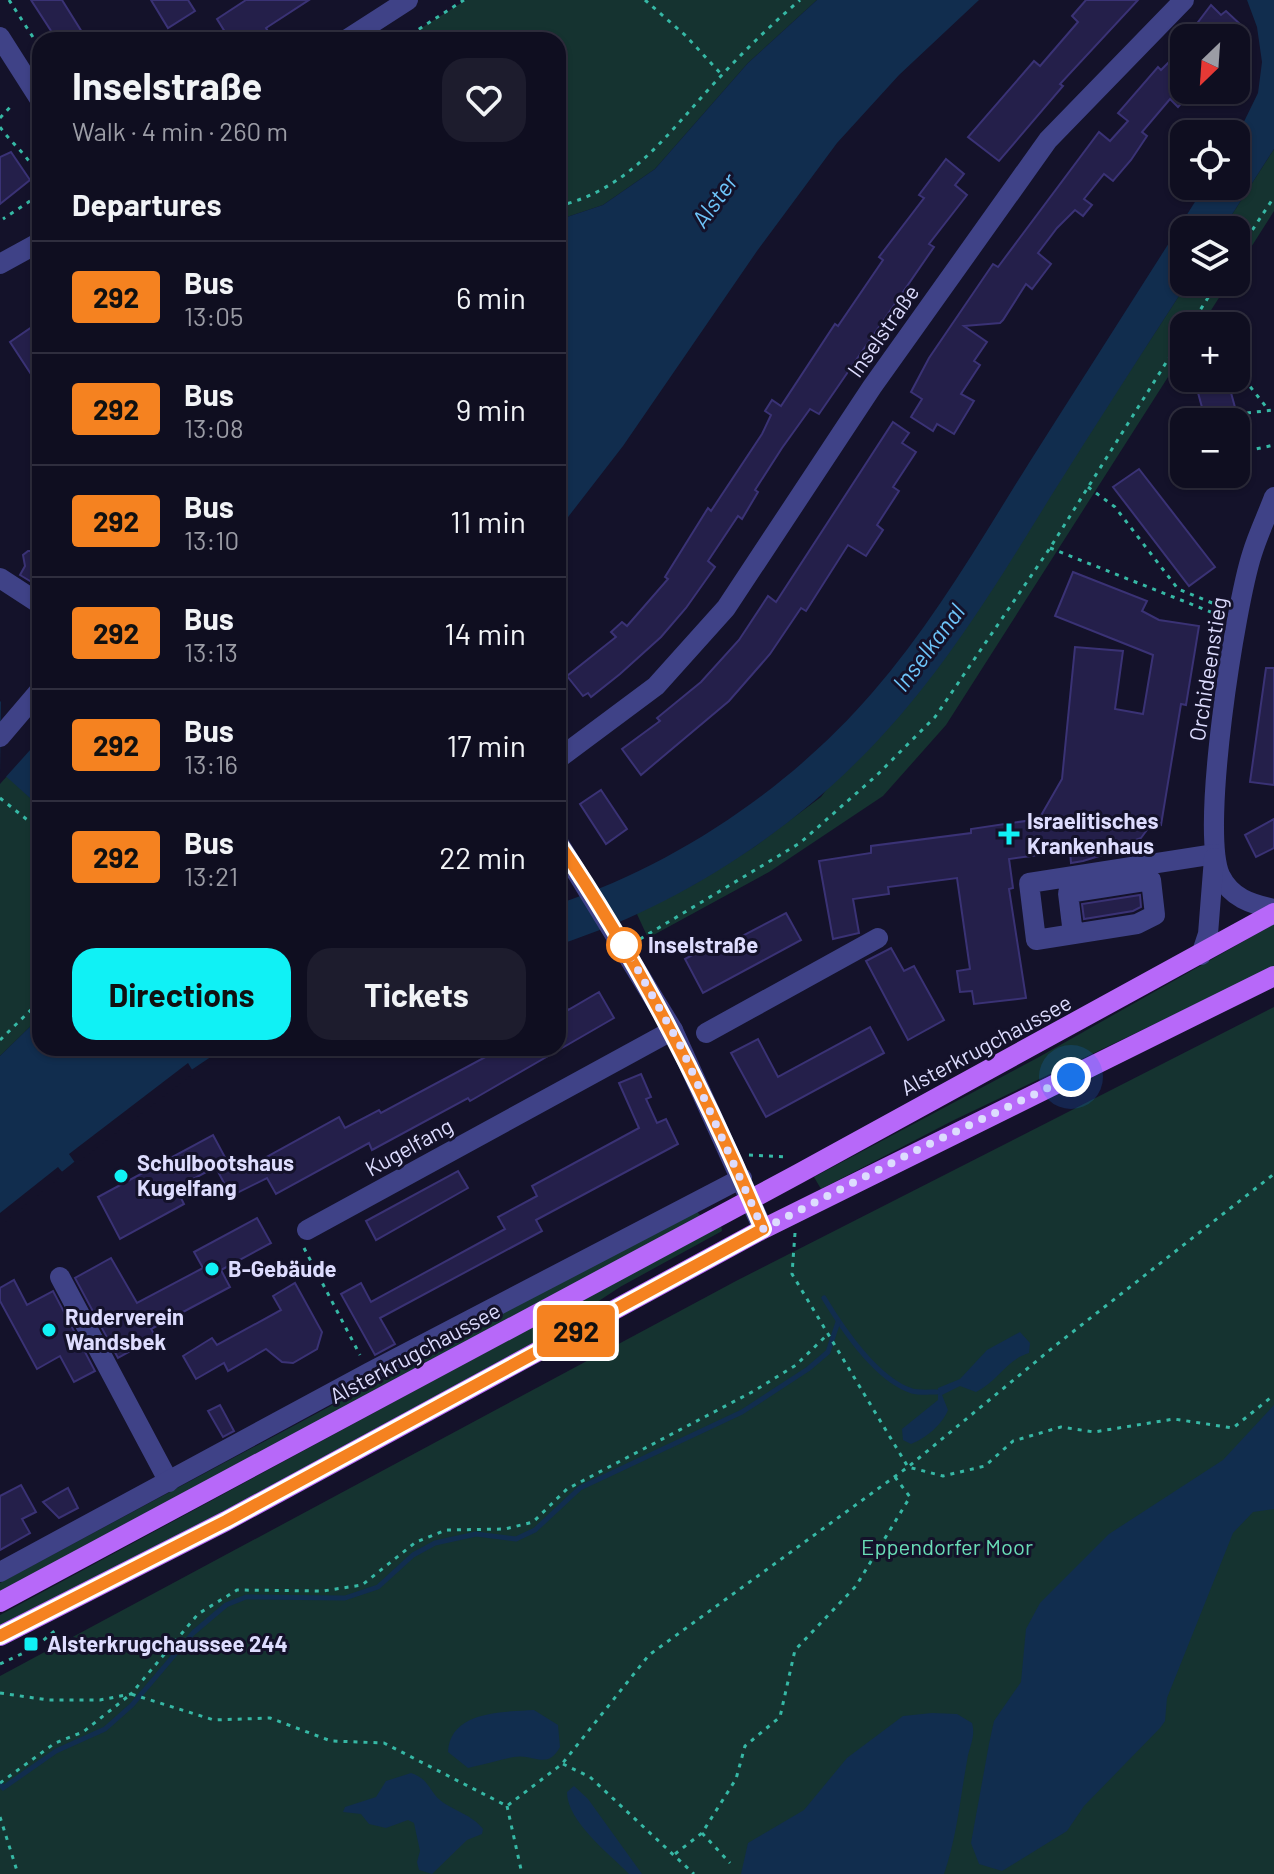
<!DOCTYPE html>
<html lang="en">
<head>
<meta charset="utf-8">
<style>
	body { margin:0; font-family:Barlow,sans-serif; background:#1d1c2d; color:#f1f3f6; height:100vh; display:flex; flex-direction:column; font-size:30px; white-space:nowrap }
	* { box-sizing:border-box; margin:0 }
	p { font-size:26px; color:#9b9ca5 }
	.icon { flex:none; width:44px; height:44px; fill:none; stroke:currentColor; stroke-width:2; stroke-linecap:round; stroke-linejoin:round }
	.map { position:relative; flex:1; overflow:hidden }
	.sheet { position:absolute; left:32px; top:32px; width:534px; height:1024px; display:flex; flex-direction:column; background:#0f0e20; border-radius:24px; box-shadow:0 2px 6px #0004,0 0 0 2px #2f2e3e }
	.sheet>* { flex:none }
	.badge { padding:0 16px; border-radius:6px; font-size:28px; line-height:52px }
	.needle { width:52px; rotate:205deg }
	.fabs { position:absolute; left:1170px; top:24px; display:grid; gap:16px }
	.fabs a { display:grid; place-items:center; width:80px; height:80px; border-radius:16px; background:#0f0e20; box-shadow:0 2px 6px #0004,0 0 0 2px #2f2e3e; font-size:40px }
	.you { position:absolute; width:40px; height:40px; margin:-20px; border:6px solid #fff; border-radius:50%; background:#1a73e8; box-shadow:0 0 0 12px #1a73e833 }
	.map>.badge { position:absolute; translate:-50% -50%; box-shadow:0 0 0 4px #fff }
	h2 { padding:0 40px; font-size:30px; line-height:72px }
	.round { display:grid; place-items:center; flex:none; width:84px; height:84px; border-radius:24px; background:#1d1c2d }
	.head { display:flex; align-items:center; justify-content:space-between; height:136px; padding:0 40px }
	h1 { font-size:38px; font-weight:700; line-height:60px }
	.action { display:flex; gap:16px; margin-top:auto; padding:16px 40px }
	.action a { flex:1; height:92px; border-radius:24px; background:#10f1f5; color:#111; font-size:32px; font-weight:700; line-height:92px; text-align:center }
	.action a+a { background:#1d1c2d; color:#f1f3f6 }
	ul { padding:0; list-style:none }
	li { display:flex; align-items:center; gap:24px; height:112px; padding:0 40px; border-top:2px solid #2f2e3e }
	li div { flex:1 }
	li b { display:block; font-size:30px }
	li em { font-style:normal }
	li .badge { min-width:88px; font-weight:700; text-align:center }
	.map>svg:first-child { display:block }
	.green { fill:#153330 }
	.water { fill:#112d4e }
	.pier { fill:#14122a }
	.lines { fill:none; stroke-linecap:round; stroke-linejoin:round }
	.stream { stroke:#112d4e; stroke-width:5 }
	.building { fill:#241f4a; stroke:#3a3275; stroke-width:2 }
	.path { stroke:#36b8a5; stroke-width:3; stroke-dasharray:4 6; stroke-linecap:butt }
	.minor { stroke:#3f4287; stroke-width:20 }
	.major { stroke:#b768f9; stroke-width:20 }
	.line-casing { stroke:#fff; stroke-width:18 }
	.line { stroke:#f58220; stroke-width:12 }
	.walk { stroke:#dddcfe; stroke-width:8; stroke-dasharray:0 14.4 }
	.poi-dot { fill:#10f1f5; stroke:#14122a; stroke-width:3 }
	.stop-dot { fill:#fff; stroke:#f58220; stroke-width:4 }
	.labels { text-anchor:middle; stroke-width:6; stroke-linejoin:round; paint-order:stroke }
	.street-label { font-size:22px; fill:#dddcfe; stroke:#14122a }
	.poi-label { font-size:22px; font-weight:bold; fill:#dddcfe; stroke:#14122a; text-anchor:start }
	.stop-label { font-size:22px; font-weight:bold; fill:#dddcfe; stroke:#14122a; text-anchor:start }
	.park-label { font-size:22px; fill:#69dcb6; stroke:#14122a }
	.water-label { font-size:24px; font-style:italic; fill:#6ec4f9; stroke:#14122a }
</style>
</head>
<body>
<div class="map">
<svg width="1274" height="1874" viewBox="0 0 1274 1874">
	<rect width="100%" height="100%" fill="#14122a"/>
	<g class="green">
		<polygon points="466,0 817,0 748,63 655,169 603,205 558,220 558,40 402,40"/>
		<polygon points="1274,149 1274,211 1236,271 1236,230 1222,230"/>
		<polygon points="1188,282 1229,282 1201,326 1184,326 1184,352 946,725 883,796 769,872 648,938 636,912 693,885 754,847 821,797 1111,400"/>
		<polygon points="7,776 40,807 40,1017 0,1056 0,784"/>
		<polygon points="1274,924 1274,967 954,1120 821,1189 814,1177 1039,1057"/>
		<polygon points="1274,1007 1274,1874 0,1874 0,1676 736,1281"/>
		<polygon points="696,1210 703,1219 0,1593 0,1583"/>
		<polygon points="721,1225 722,1231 620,1287 529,1347 132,1561 0,1626 0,1615"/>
	</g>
	<g class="water">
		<polygon points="817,0 979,0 899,75 837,143 757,251 623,446 558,530 558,220 603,205 655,169 748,63"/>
		<path d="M1247,0H1274V149L1222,230H1184V282H1188C1142,353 1096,424 1051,496C1000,579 947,666 880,738C794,831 679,906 558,945V904C677,864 790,788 872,693C933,623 980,541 1029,463C1088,370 1147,278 1205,186H1236V138L1258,93L1262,62L1257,27Z"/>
		<polygon points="0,701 40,740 40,807 0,771"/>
		<polygon points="40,1017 40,1048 224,1048 169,1085 0,1222 0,1056"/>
		<path d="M1020,1332L1030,1343L1029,1353C1006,1360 997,1382 976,1392L960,1386L942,1395L948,1410C942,1425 926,1438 911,1444L903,1440L902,1429L938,1400V1388L960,1379L987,1350Z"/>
		<polygon points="1274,1405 1274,1509 1253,1512 1233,1533 1167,1698 1165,1721 1160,1728 1084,1806 1067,1831 1002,1871 979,1864 971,1843 989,1744 994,1721 1021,1682 1026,1629 1040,1603 1109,1534 1223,1460"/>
		<path d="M534,1710L558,1725L560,1747C547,1771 533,1753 514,1757C499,1760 483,1765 468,1768L448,1752C450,1710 505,1712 534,1710Z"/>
		<path d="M932,1713L957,1714L972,1723C976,1737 969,1747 967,1761C960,1799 957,1836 944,1874H741L748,1843L804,1810L847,1758L903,1716Z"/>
		<path d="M411,1773C425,1778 427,1784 435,1795C447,1810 470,1812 483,1829L482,1834L467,1840L432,1874L419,1870L417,1862L420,1851L414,1823L408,1820L386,1828L369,1824L361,1814L343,1812L345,1807L376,1797L386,1781Z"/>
		<path d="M574,1786L588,1799L642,1874H629C610,1854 567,1822 567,1792Z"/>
	</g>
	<g class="pier">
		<polygon points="1,697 40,734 40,739 4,779 0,776"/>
		<polygon points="188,1063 194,1073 76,1164 69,1154"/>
		<polygon points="58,1167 64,1174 0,1226 0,1213"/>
	</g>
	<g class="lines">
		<g class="stream">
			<path d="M824,1298C842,1328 877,1380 912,1391C919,1393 929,1392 937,1392"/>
			<polyline points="0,1783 3,1788 56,1751 105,1729 132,1705 193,1633 226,1605 246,1597 345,1598 378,1587 413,1555 435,1543 476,1534 516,1539 535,1530 580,1488 742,1412 808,1369 828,1352 838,1322"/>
		</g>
	</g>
	<g class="building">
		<polygon points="31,0 62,0 87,40 57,40"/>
		<polygon points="151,0 188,0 195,11 168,28"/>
		<polygon points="246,0 309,0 266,28 269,33 258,40 230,40 217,19"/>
		<polygon points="1086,0 1138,0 1060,84 1063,86 999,161 968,137 1034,61 1040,66 1078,22 1072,16"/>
		<polygon points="1211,5 1221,15 1226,11 1241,25 1229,38 1186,38"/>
		<polygon points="1184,47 1184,91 1189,95 1178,107 1170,99 1142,132 1147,136 1131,160 1113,181 1104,174 1084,199 1092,205 1083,216 1075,210 1057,228 1038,253 1051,264 1032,289 1026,284 1003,320 1000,323 964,326 987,342 974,361 980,365 961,394 974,401 954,434 937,424 933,431 911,417 922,399 911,392 929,358 993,264 998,267 1099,132 1110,141 1128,121 1118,113 1158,67 1161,70"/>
		<polygon points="11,152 30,180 0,204 0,157"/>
		<polygon points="946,159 964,174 955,185 967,195 929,244 934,247 819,414 810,409 782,448 755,490 758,492 742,519 738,516 708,561 715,567 686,608 661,637 620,674 591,697 588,693 583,696 567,676 616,637 611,632 622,622 627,626 668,579 665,577 708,508 711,511 762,434 771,415 765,411 772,400 781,406 835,324 838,326 883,260 879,257 924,198 919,195"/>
		<polygon points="32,327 40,339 40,388 10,342"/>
		<polygon points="1194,378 1227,378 1239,422 1206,422"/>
		<polygon points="893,422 909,433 902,443 916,452 893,487 899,491 877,525 883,530 866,556 848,545 806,611 801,608 770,654 729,701 641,775 622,749 660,721 657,718 701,682 739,640 768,596 776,602"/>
		<polygon points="1139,469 1215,567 1189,586 1113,487"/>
		<polygon points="28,551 40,551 40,587 20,575 25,566 23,555"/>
		<polygon points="1073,572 1147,601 1142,611 1159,620 1199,626 1186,705 1181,704 1161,825 1152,823 1141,838 1130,842 1132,846 1083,861 1071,863 1070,851 1009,859 1013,888 1009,889 1026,998 974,1004 972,991 960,992 957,971 970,969 957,878 888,887 889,894 853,899 859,933 833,939 819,861 871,853 871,846 971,833 971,829 1039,819 1062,779 1075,647 1123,651 1115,709 1143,714 1153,655 1055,616"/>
		<polygon points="1266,668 1274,668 1274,785 1250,782"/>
		<polygon points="601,790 627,829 606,844 580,804"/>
		<polygon points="1274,819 1274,848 1256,857 1245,835"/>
		<polygon points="1140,895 1141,907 1133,911 1084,919 1082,904"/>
		<polygon points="786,913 801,940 703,993 685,959 707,947 710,953"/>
		<polygon points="891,948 904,971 914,966 944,1020 908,1040 866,961"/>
		<polygon points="558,991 568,1010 599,992 614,1018 470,1101 468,1098 372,1150 369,1143 276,1194 267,1178 231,1196 216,1168 235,1159 241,1171 339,1117 345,1128 379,1110 381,1113 493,1053 491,1048 558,1048"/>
		<polygon points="870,1027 884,1053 766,1117 731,1053 758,1039 778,1077"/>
		<polygon points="641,1074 651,1097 646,1099 657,1123 666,1119 678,1144 536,1220 542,1231 380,1318 395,1344 375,1355 341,1294 361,1283 371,1302 505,1229 498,1217 537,1196 532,1186 639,1128 619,1083"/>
		<polygon points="213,1135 227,1161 176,1188 184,1204 120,1239 98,1197"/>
		<polygon points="458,1171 468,1188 376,1240 366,1221"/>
		<polygon points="257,1218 271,1243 221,1270 230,1287 151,1329 156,1337 118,1358 75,1278 111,1258 137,1303 203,1268 194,1252"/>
		<polygon points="14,1280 27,1305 53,1291 95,1371 74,1382 60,1356 37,1369 0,1301 0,1288"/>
		<polygon points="295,1283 322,1332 317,1349 293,1363 282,1362 266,1349 228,1371 224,1363 196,1379 183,1356 212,1338 217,1345 281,1310 273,1296"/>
		<polygon points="220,1405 234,1431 223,1437 208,1411"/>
		<polygon points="21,1485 36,1512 22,1519 30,1533 0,1550 0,1496"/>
		<polygon points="68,1488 78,1508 59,1518 43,1502"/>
	</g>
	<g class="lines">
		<g class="path">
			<polyline points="9,0 40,48"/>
			<polyline points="645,0 686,36 722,75"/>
			<polyline points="402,40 464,0"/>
			<polyline points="0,118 12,105"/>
			<path d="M0,127C14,147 35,160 40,185L30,201L3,219"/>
			<path d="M558,206C632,189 670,130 720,77C745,50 772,24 800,0"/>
			<polyline points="1236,255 1274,197"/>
			<polyline points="1190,326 1218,282"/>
			<polyline points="1236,376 1241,375 1267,408"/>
			<polyline points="1237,414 1274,410"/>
			<polyline points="1247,451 1274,445"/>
			<polyline points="1088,487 1115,507 1178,589 1222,607"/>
			<polyline points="1050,548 1221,616"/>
			<polyline points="0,798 40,830"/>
			<polyline points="640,939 800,843 877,775 935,717 1050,548 1184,334"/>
			<polyline points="0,1040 40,1001"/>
			<polyline points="749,1155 788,1157"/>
			<polyline points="795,1233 792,1274 908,1467 943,1476 985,1466 1013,1441 1061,1427 1094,1432 1174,1419 1233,1428 1274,1395"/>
			<polyline points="304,1248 360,1355"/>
			<polyline points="0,1664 34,1648 58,1628"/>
			<polyline points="0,1693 48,1700 100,1700 131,1694 198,1614 237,1590 323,1591 362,1585 416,1542 446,1530 505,1529 533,1522 567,1489 754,1391 796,1365 828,1334"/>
			<polyline points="563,1764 590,1777 694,1874"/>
			<polyline points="0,1783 55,1743 83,1732 131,1694 214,1720 270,1718 331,1741 384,1743 507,1806 562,1764 649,1655 908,1467 1056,1345 1274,1174"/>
			<polyline points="507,1806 522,1874"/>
			<polyline points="0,1817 18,1874"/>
			<polyline points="702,1833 730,1863"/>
			<polyline points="675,1854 702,1833 736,1779 745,1746 780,1717 795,1650 856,1586 910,1497 895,1477"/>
		</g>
		<g class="minor">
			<polyline points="0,37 40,100"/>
			<polyline points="346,40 408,0"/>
			<polyline points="0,264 40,242"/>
			<path d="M1274,497C1267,516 1258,534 1252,554C1235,607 1200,829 1220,875C1231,898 1251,904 1274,909"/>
			<polyline points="0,578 40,604"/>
			<polyline points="0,737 40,690"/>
			<polyline points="558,759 656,686 726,608 872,387 1048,140 1184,0"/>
			<polyline points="558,842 673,1030 763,1229"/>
			<polyline points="1073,934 1068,893 1151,880 1155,915 1137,924 1036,940 1029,883 1215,854"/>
			<polyline points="1201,955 1208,934 1214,858"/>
			<polyline points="706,1033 878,938"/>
			<polyline points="307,1230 673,1030"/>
			<polyline points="60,1277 169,1482"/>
			<polyline points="0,1572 370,1372 742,1178"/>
		</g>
		<g class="major">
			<polyline points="0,1602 798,1174 1274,913"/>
			<polyline points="0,1636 226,1521 763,1229 1274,976"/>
		</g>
	</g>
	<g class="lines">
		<defs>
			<path id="line" d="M0,1636L226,1521L763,1229C706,1093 641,964 558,842"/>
		</defs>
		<use href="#line" class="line-casing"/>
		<use href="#line" class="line"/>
		<polyline class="walk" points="624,945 681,1047 763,1229 919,1149 1071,1077"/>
	</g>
	<g class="poi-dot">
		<path d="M1005 822h8v8h8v8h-8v8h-8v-8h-8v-8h8z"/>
		<circle cx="121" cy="1176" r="8"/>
		<circle cx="212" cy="1269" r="8"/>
		<circle cx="49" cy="1330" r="8"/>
		<rect x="23" y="1636" width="16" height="16" rx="4"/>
	</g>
	<circle class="stop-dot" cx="624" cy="945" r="16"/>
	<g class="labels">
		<g class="street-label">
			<text transform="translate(883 331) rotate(-55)" y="8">Inselstraße</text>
			<text transform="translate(1208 669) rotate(-81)" y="8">Orchideenstieg</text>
			<text transform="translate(986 1045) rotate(-28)" y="8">Alsterkrugchaussee</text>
			<text transform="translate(409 1147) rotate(-29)" y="8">Kugelfang</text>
			<text transform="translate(415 1353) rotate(-28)" y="8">Alsterkrugchaussee</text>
		</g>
		<g class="poi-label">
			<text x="1027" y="829">Israelitisches<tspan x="1027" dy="25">Krankenhaus</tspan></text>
			<text x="137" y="1171">Schulbootshaus<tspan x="137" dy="25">Kugelfang</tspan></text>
			<text x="228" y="1277">B-Gebäude</text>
			<text x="65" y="1325">Ruderverein<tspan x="65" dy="25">Wandsbek</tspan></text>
			<text x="47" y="1652">Alsterkrugchaussee 244</text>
		</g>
		<g class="stop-label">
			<text x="648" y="953">Inselstraße</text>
		</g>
		<g class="park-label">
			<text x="947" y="1555">Eppendorfer Moor</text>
		</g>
		<g class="water-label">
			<text transform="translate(715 201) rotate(-54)" y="8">Alster</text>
			<text transform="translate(929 648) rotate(-53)" y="8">Inselkanal</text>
		</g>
	</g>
</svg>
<div class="fabs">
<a><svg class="needle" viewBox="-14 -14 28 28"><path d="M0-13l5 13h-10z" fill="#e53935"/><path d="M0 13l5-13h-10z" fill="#9b9ca5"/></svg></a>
<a><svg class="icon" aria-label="locate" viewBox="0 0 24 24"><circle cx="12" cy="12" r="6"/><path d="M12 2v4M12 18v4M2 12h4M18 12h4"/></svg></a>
<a><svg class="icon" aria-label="layers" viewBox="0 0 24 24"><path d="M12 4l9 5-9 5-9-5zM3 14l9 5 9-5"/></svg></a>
<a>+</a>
<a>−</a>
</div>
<div class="you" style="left:1071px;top:1077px"></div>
<b class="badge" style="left:576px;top:1331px;background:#f58220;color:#111">292</b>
<section class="sheet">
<div class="head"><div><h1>Inselstraße</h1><p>Walk · 4 min · 260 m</p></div><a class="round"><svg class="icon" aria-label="heart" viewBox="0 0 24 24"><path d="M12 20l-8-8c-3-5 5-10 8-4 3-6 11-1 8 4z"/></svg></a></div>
<h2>Departures</h2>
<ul>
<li><span class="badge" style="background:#f58220;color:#111">292</span><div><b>Bus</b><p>13:05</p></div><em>6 min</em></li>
<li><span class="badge" style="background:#f58220;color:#111">292</span><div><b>Bus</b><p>13:08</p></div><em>9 min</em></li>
<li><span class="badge" style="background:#f58220;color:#111">292</span><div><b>Bus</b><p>13:10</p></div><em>11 min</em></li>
<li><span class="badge" style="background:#f58220;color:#111">292</span><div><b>Bus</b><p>13:13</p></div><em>14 min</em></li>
<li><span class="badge" style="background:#f58220;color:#111">292</span><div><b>Bus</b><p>13:16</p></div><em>17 min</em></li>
<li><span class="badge" style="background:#f58220;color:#111">292</span><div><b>Bus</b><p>13:21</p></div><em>22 min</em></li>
</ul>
<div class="action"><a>Directions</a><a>Tickets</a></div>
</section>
</div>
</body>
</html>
